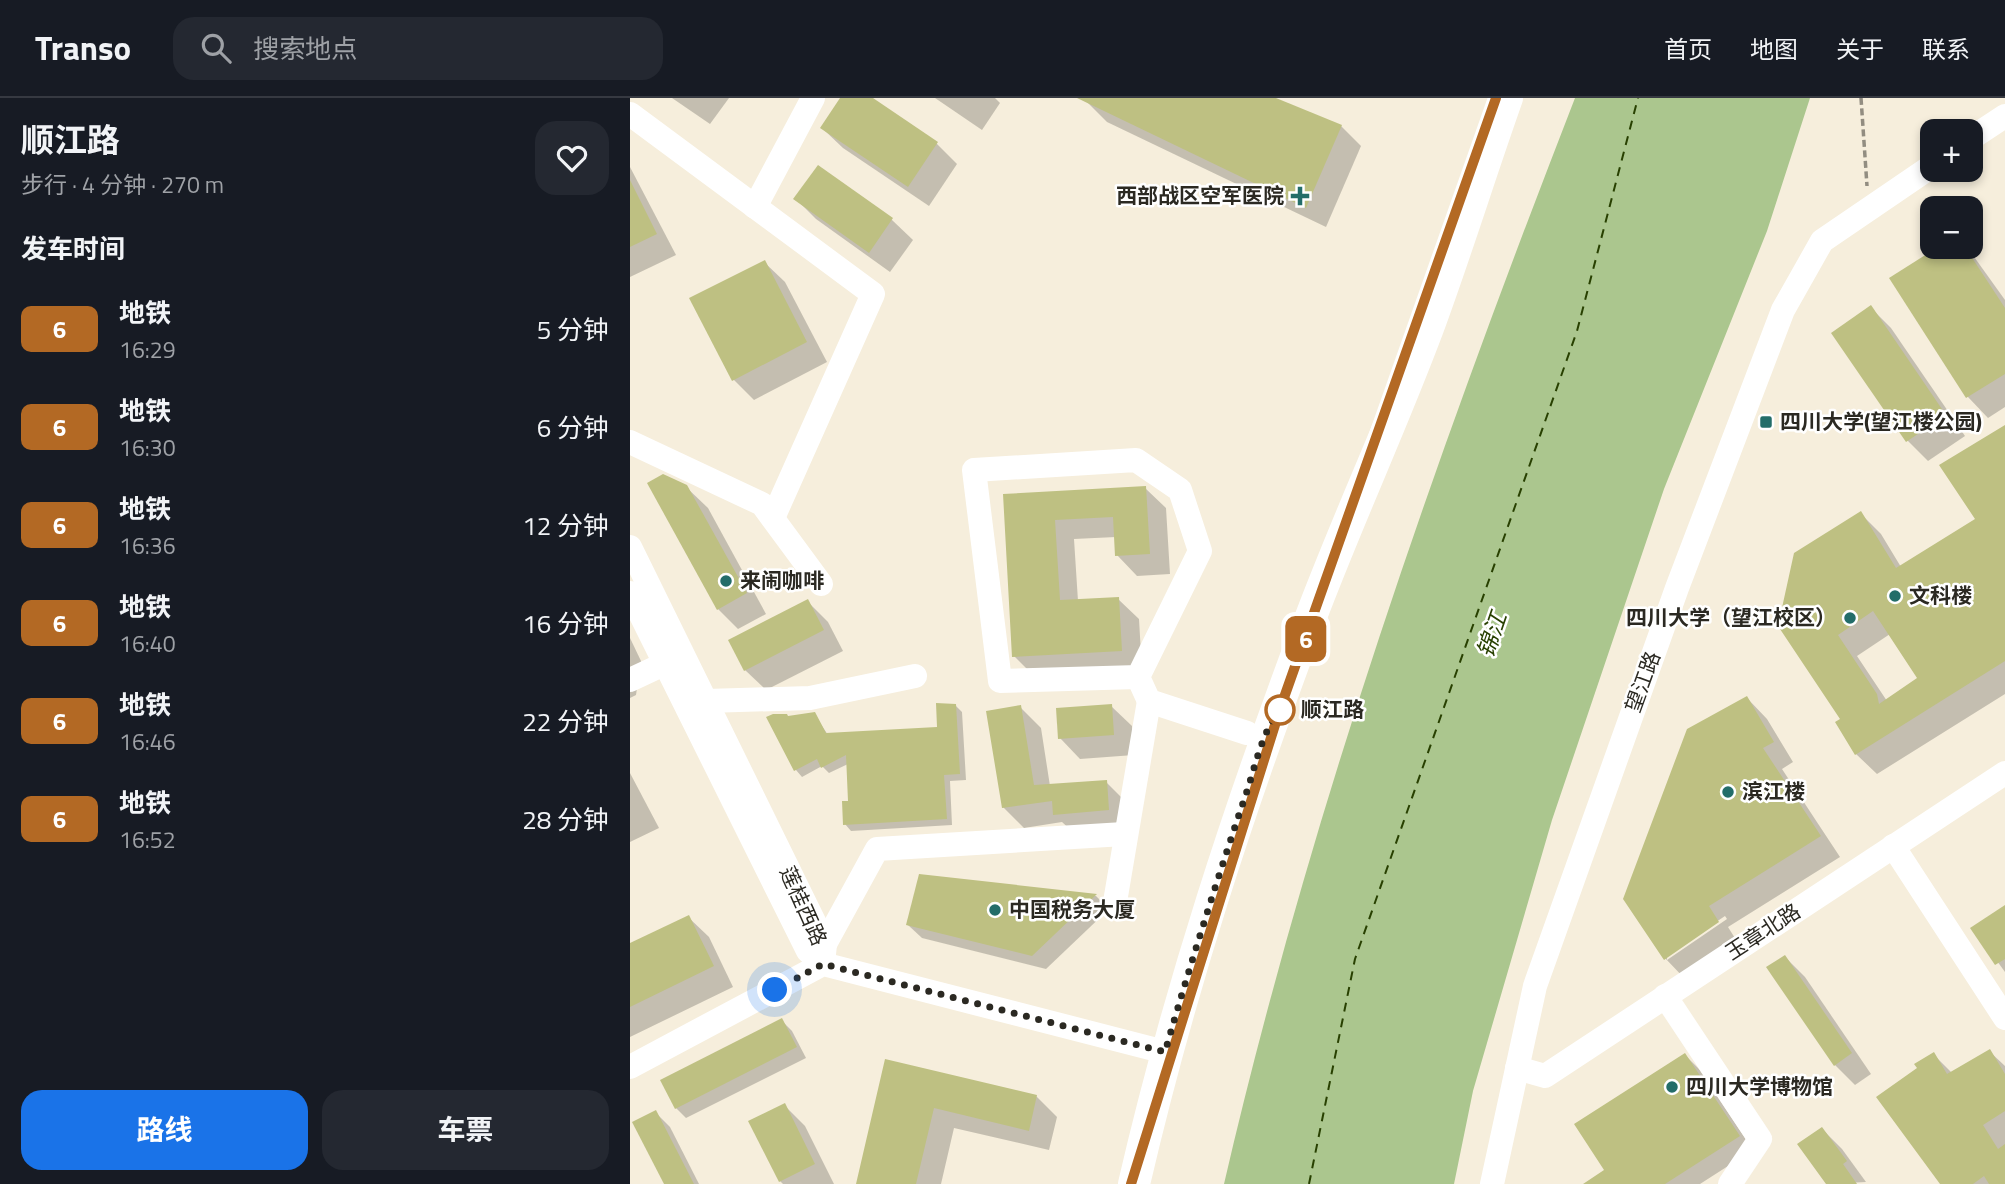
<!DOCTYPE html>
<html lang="zh">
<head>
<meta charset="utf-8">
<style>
	body { margin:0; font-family:"Titillium Web","Noto Sans SC",sans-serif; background:#242831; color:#f1f3f6; height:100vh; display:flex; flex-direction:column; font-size:26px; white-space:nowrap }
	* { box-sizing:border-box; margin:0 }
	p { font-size:23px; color:#9ea1a6 }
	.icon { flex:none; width:38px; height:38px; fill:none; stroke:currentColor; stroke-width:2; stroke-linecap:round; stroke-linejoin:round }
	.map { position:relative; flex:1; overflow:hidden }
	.sheet { display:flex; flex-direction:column; background:#171b24; width:630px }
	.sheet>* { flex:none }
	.badge { padding:0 14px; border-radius:10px; font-size:24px; line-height:46px }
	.controls { position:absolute; left:1290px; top:21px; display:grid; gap:14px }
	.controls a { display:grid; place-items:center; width:63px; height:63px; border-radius:14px; background:#171b24; box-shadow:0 4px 10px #0003; font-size:35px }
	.you { position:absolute; width:35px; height:35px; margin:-18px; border:5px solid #fff; border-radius:50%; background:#1a73e8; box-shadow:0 0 0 10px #1a73e833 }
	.map>.badge { position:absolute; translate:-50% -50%; box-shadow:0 0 0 4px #fff }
	h2 { padding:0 21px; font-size:26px; line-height:63px }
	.round { display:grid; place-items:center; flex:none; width:74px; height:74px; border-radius:21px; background:#242831 }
	.summary { display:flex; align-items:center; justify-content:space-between; height:119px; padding:0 21px }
	h1 { font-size:33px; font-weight:700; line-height:52px }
	.button { display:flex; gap:14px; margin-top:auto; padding:14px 21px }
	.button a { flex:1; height:80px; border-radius:21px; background:#1a73e8; color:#fff; font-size:28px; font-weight:700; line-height:80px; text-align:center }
	.button a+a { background:#242831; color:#f1f3f6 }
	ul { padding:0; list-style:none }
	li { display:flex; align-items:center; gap:21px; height:98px; padding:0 21px }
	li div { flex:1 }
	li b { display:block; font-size:26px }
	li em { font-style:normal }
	li .badge { min-width:77px; font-weight:700; text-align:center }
	header { display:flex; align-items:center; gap:42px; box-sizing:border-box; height:98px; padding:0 35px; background:#171b24; border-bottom:2px solid #363941 }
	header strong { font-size:33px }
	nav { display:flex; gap:38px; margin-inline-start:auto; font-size:24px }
	.search { width:490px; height:63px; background:#242831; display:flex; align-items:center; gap:18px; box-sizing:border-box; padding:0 24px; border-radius:21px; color:#9ea1a6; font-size:26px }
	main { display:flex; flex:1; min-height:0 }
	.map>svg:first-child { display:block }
	.water { fill:#abc68e }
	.shadow { fill:#0003; fill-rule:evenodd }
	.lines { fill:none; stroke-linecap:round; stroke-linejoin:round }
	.ferry { stroke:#284001; stroke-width:2; stroke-dasharray:9 7; stroke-linecap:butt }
	.building { fill:#bec082; fill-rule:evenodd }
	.path { stroke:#928d81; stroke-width:3.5; stroke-dasharray:7 3.5; stroke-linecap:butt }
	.minor { stroke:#fff; stroke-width:24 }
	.major { stroke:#fff; stroke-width:32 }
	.line-casing { stroke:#fff; stroke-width:16 }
	.line { stroke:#b36924; stroke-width:10 }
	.walk { stroke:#2b2922; stroke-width:7; stroke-dasharray:0 12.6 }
	.poi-dot { fill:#236d69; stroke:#fff; stroke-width:2.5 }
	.stop-dot { fill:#fff; stroke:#b36924; stroke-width:3.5 }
	.labels { text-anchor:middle; stroke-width:5; stroke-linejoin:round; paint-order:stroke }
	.poi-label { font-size:21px; font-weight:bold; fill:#2b2922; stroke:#fff; text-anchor:start }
	.street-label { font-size:21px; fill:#2b2922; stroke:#fff }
	.stop-label { font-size:21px; font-weight:bold; fill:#2b2922; stroke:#fff; text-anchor:start }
	.water-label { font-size:23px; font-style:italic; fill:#284001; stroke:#fff }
</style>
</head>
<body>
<header>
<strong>Transo</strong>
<div class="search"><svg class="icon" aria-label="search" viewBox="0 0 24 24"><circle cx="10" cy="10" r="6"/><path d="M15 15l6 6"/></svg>搜索地点</div>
<nav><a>首页</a><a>地图</a><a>关于</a><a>联系</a></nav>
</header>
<main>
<section class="sheet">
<div class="summary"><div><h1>顺江路</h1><p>步行 · 4 分钟 · 270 m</p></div><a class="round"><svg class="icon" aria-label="heart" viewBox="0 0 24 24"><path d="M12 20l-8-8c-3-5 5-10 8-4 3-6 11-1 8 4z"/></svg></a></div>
<h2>发车时间</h2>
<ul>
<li><span class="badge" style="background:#b36924;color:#fff">6</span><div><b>地铁</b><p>16:29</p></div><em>5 分钟</em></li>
<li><span class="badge" style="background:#b36924;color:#fff">6</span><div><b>地铁</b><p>16:30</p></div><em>6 分钟</em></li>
<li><span class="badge" style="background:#b36924;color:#fff">6</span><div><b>地铁</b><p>16:36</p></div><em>12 分钟</em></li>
<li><span class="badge" style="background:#b36924;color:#fff">6</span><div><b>地铁</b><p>16:40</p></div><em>16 分钟</em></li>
<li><span class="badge" style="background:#b36924;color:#fff">6</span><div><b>地铁</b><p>16:46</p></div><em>22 分钟</em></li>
<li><span class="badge" style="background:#b36924;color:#fff">6</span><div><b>地铁</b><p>16:52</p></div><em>28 分钟</em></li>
</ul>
<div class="button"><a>路线</a><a>车票</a></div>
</section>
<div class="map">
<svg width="1375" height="1086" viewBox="0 0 1375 1086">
	<rect width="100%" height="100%" fill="#f6eedc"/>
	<path class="water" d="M945,0H1180L1137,133L1034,391L922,722L843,993L824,1086H594C680,715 807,355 945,0Z"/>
	<g class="shadow">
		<polygon points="42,0 99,0 80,26"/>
		<polygon points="212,0 239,0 307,46 327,66 299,108 213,50 192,30"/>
		<polygon points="305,0 365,0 370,5 352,32"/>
		<polygon points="458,0 641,0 711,28 731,48 696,129 477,24 456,3"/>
		<polygon points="0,69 46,157 0,179"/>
		<polygon points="188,69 262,122 283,142 260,174 186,121 166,101"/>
		<polygon points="1311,149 1337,149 1375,202 1375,309 1358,320 1338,299 1261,181"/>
		<polygon points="134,164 155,184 197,264 124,302 103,281"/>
		<polygon points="1241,210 1261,230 1335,338 1298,363 1278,343 1204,235"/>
		<path d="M1375,328V596L1247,676L1226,656L1212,621L1150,528L1231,416L1251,436L1271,469L1348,421L1312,367ZM1260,536L1290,581L1257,603L1227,558Z"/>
		<polygon points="56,389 78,410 136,516 108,531 88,511"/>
		<polygon points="515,390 536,410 540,476 507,478 487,457 486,439 444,441 448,503 488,501 509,521 512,573 405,579 384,558 375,397"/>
		<polygon points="178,504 198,524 213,553 136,592 115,572"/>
		<polygon points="0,540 11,563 6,597 0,600"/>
		<path d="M1117,600L1137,621L1163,664L1152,671L1210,759L1098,829L1108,845L1055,881L1035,860ZM1095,818L1097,821L1037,862V857Z"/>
		<polygon points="325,607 332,614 336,682 320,683 322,727 221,733 215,726 220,704 218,666 199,675 192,668 172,679 166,672 159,620 184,616 198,637 308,630"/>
		<polygon points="481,608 502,628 504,657 450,661 430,640"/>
		<polygon points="390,609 411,630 420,688 476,684 496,704 499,732 445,736 432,724 394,730 373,709"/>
		<polygon points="0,675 29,730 0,744"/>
		<polygon points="290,778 466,798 479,811 416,871 292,840 278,827"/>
		<polygon points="1375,809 1375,874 1343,830"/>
		<polygon points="58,819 79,839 103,889 0,939 0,847"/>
		<polygon points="1155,859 1175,879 1241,976 1225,987 1205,967"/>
		<polygon points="151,922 162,933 176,960 56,1020 46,1010"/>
		<polygon points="1359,953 1375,968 1375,1086 1311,1086 1289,971 1303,956 1322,975"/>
		<polygon points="1055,957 1069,971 1123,1052 1070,1086 956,1086 976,1073"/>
		<polygon points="256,963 406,998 427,1019 419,1052 324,1030 311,1086 228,1086"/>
		<polygon points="154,1007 175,1028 204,1086 153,1086 150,1083"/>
		<polygon points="25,1014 40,1029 69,1086 36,1086"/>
		<polygon points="1192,1031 1212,1051 1236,1084 1198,1086"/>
	</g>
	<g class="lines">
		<polyline class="ferry" points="679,1086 725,861 947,233 1008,0"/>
	</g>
	<g class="building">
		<polygon points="210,0 243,0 308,44 278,89 190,30"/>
		<polygon points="447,0 646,0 712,27 676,110"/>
		<polygon points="188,67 263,120 239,155 163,101"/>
		<polygon points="0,82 27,136 0,149"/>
		<polygon points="1308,149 1335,149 1375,210 1375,276 1336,300 1259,180"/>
		<polygon points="135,162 177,244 102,283 59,200"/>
		<polygon points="1241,207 1316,317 1276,344 1201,235"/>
		<path d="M1375,327V563L1225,657L1205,624L1210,621L1148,528L1164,455L1231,413L1266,470L1345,421L1309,367ZM1243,513L1287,580L1249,606L1247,596L1208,537Z"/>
		<polygon points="33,376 57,387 117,495 87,512 17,385"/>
		<polygon points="516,388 520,456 485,458 483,419 425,422 430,502 489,499 492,553 382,559 373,396"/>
		<polygon points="178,501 194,532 114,573 98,542"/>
		<polygon points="1117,598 1144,644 1133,650 1191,738 1079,808 1089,824 1034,862 993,801 1057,631"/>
		<polygon points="306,605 326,606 330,676 314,677 317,721 213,727 212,703 218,703 216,657 191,670 187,661 164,673 136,619 143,616 157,616 158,618 185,614 196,635 307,629"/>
		<polygon points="482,606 484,637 428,641 426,610"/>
		<polygon points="391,607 404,687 477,682 479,712 423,717 422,703 372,710 356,613"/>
		<polygon points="289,776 467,796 402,858 276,827"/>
		<polygon points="1375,807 1375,861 1365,867 1340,830"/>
		<polygon points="59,817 84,868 0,909 0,845"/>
		<polygon points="1155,857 1222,955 1204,968 1136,869"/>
		<polygon points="152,920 167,949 45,1011 30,982"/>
		<polygon points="1360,951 1375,976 1375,1013 1353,1027 1368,1051 1375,1046 1375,1086 1359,1086 1354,1078 1343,1086 1310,1086 1246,999 1287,970 1284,966 1304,954 1317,976"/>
		<polygon points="1055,955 1110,1038 1035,1086 953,1086 974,1072 944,1026"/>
		<polygon points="255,961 407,997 399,1033 304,1010 286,1086 226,1086"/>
		<polygon points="155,1005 185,1066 149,1084 118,1023"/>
		<polygon points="26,1012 64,1086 34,1086 2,1024"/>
		<polygon points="1192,1029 1217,1063 1213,1066 1227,1086 1196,1086 1167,1046"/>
	</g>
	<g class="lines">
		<polyline class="path" points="1231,0 1237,88"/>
		<g class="minor">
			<polyline points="0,16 243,196 143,420"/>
			<polyline points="1340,41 1375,18"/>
			<polyline points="125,109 183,0"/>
			<polyline points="0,344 132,406 191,486"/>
			<polyline points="0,449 195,846 193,866"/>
			<polyline points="0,495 178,853 193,866"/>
			<polyline points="508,579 570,453 550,392 506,362 344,372 370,583 508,579 519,603 617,635"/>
			<polyline points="0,582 49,559"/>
			<polyline points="76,603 180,600 285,578"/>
			<polyline points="1263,748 1375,920"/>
			<polyline points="484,810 519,603"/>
			<polyline points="195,846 247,751 494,736"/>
			<polyline points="1035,898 1130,1041 1100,1086"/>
			<polyline points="0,969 193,866 535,954"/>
			<polyline points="887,970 915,978 1375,675"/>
			<polyline points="862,1086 905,888 1047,490 1153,212 1192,143 1302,68"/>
		</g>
		<path class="major" d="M504,1086C549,892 609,710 679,524C716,425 761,329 798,230C826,154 850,76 877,0"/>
	</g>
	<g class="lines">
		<defs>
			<polyline id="line" points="501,1086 650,611 866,0"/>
		</defs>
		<use href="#line" class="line-casing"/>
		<use href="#line" class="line"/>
		<path class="walk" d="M145,892L193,866L535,954C560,867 587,782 616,696C625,670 632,633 650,612"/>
	</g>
	<g class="poi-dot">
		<path d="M666.5 87.5h7v7h7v7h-7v7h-7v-7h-7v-7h7z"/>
		<rect x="1129" y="317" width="14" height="14" rx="3.5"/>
		<circle cx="96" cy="483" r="7"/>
		<circle cx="1265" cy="498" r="7"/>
		<circle cx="1220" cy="520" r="7"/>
		<circle cx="1098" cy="694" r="7"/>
		<circle cx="365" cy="812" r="7"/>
		<circle cx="1042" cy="989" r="7"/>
	</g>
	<circle class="stop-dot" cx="650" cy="612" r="14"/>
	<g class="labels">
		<g class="poi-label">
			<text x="654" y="105" text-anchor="end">西部战区空军医院</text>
			<text x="1150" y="331">四川大学(望江楼公园)</text>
			<text x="110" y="490">来闹咖啡</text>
			<text x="1279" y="505">文科楼</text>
			<text x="1206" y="527" text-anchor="end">四川大学（望江校区）</text>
			<text x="1112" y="701">滨江楼</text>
			<text x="379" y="819">中国税务大厦</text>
			<text x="1056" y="996">四川大学博物馆</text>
		</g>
		<g class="street-label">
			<text transform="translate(1013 584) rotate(-70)" y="7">望江路</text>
			<text transform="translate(173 808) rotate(66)" y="7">莲桂西路</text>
			<text transform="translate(1133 834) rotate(-33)" y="7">玉章北路</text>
		</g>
		<g class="stop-label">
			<text x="671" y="619">顺江路</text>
		</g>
		<g class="water-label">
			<text transform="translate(862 537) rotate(-71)" y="8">锦江</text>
		</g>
	</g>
</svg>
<div class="controls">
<a>+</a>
<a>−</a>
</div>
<div class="you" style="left:145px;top:892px"></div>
<b class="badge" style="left:676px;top:541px;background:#b36924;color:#fff">6</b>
</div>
</main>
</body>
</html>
